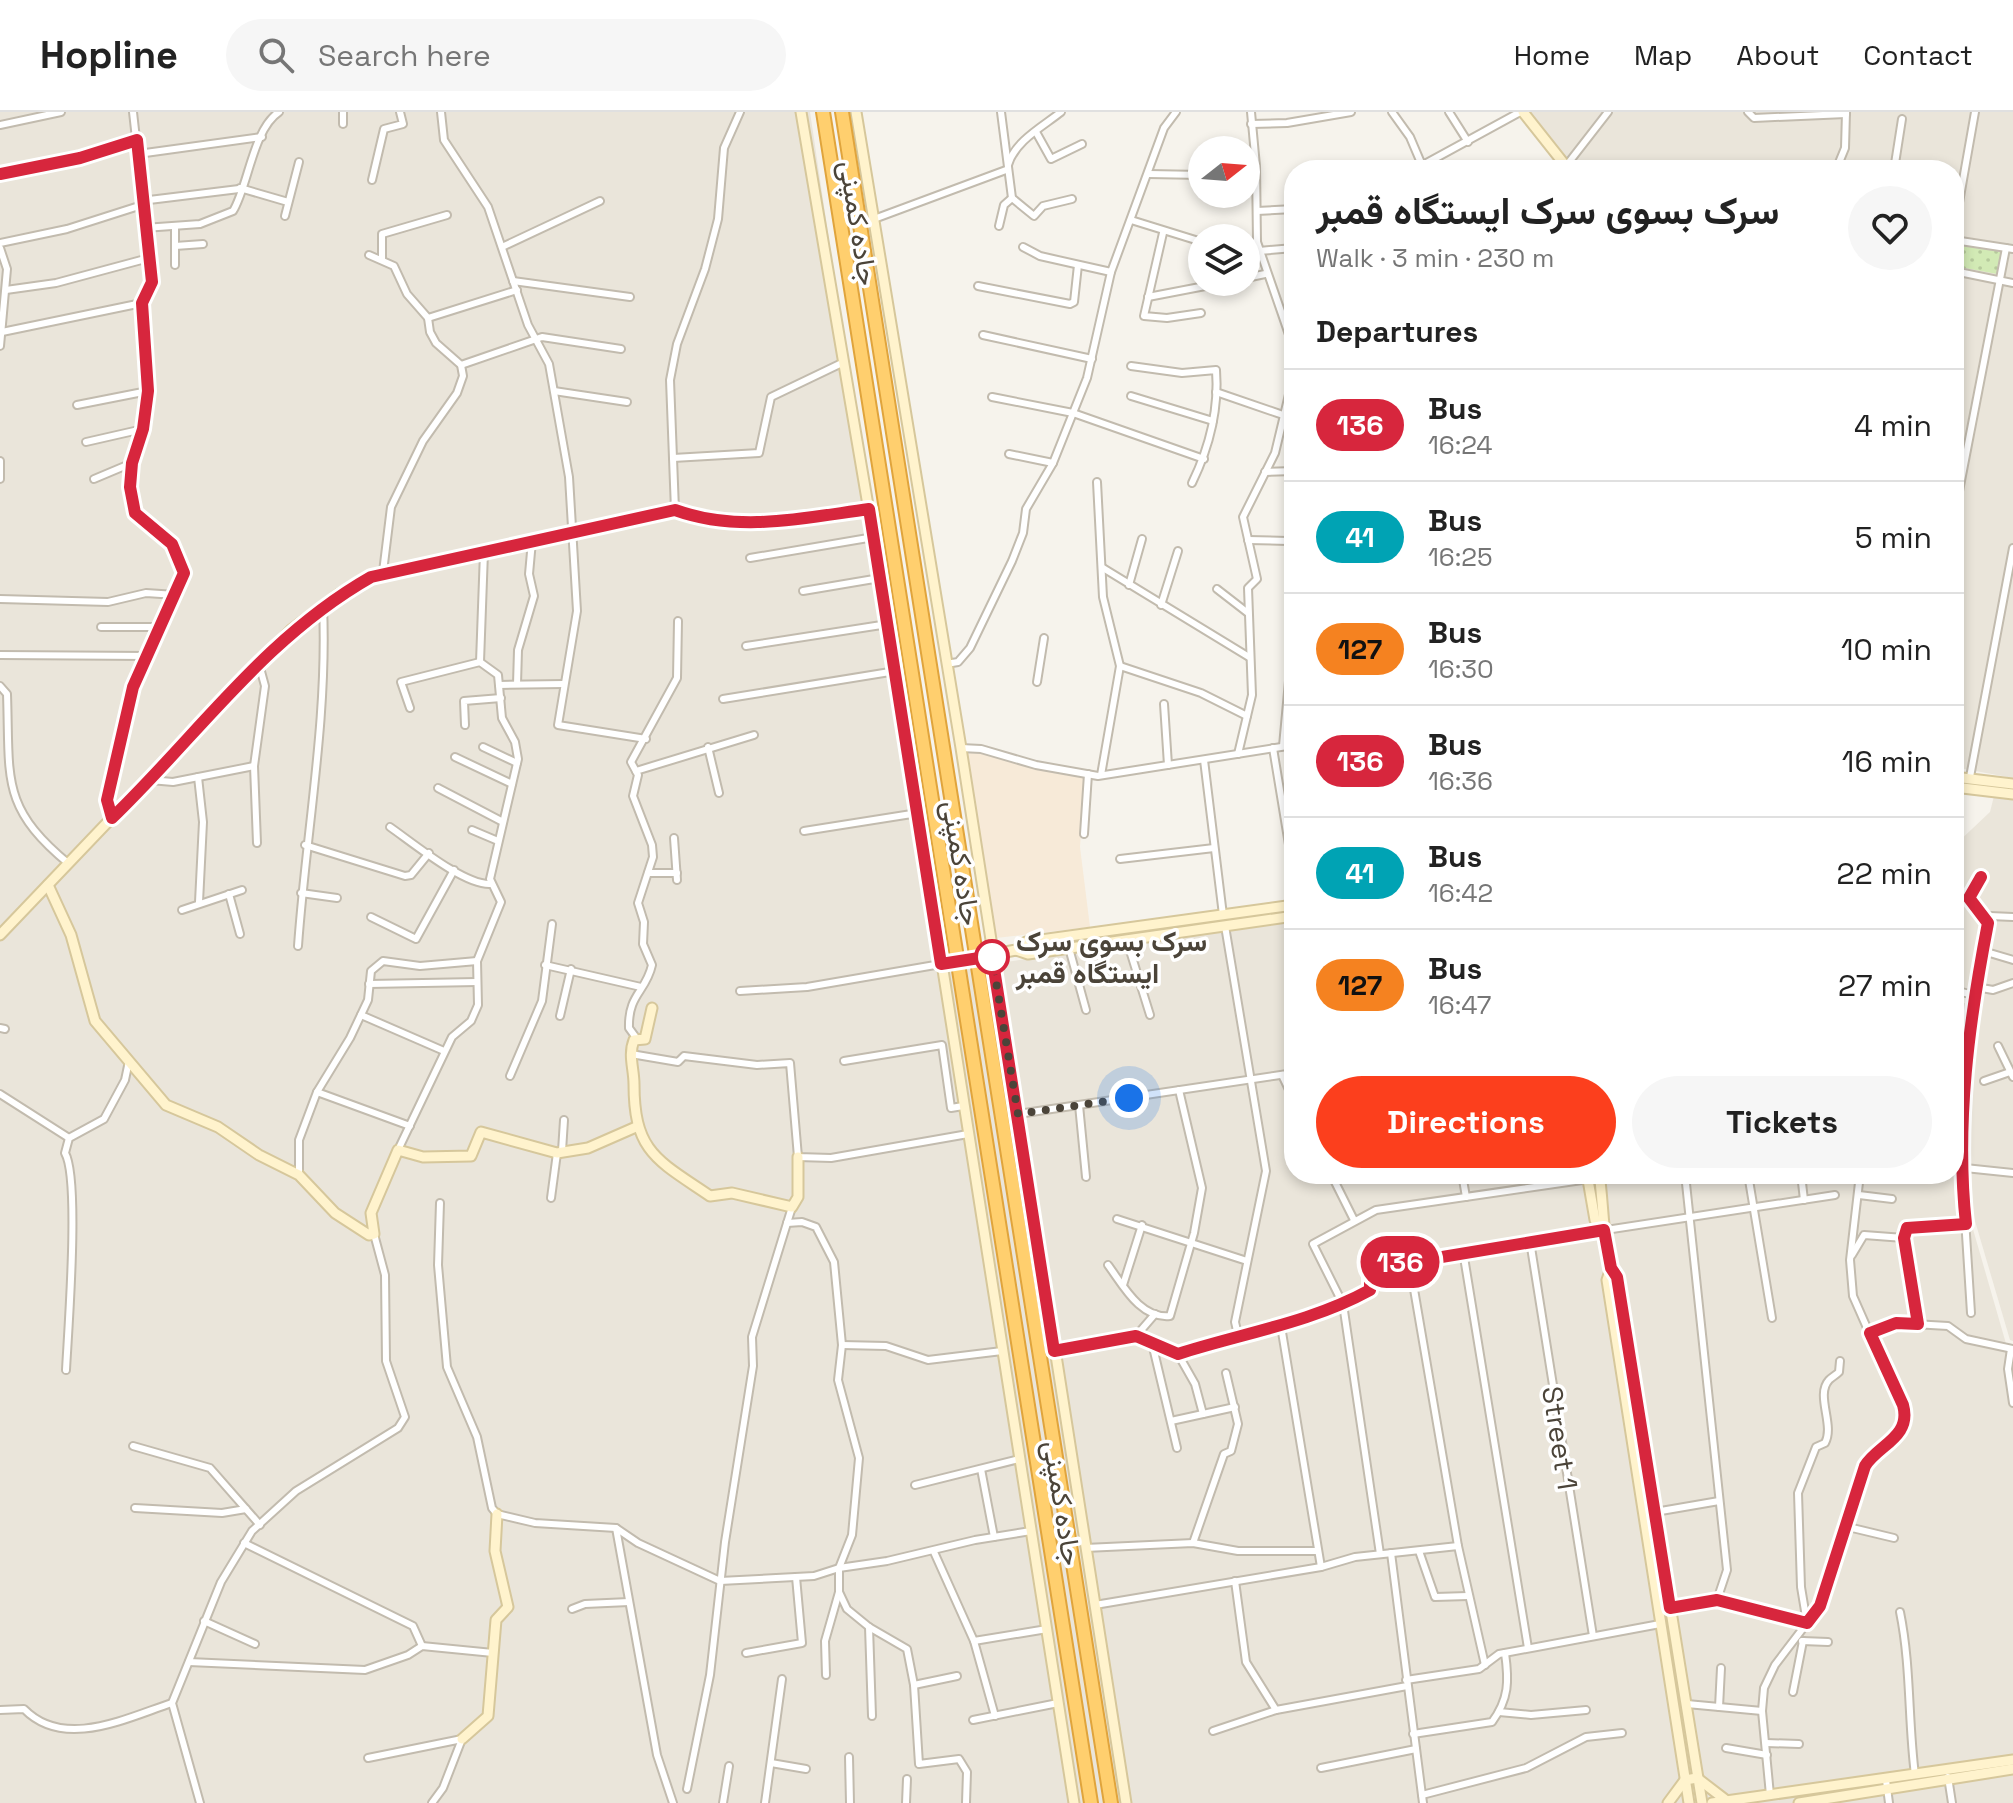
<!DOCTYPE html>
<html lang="en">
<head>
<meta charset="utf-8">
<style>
	body { margin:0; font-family:"Space Grotesk",Vazirmatn,sans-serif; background:#f6f6f6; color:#222; height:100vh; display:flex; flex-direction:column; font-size:30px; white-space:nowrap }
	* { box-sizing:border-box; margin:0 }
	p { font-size:26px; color:#767676 }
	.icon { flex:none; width:44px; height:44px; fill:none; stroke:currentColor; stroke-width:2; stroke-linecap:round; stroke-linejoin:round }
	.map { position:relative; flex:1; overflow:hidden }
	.sheet { position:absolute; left:1284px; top:48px; width:680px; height:1024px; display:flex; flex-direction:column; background:#fff; border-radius:32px; box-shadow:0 4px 12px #0003 }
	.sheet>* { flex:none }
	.badge { padding:0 16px; border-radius:26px; font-size:28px; line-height:52px }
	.needle { width:52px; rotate:73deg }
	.tools { position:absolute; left:1188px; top:24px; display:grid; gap:16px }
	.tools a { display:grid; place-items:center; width:72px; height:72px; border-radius:50%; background:#fff; box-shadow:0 4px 12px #0003; font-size:40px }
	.you { position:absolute; width:40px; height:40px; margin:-20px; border:6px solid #fff; border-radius:50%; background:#1a73e8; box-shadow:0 0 0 12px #1a73e833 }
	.map>.badge { position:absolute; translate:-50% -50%; box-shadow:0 0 0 4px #fff }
	h2 { padding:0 32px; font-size:30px; line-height:72px }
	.round { display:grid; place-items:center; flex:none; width:84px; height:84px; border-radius:42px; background:#f6f6f6 }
	.head { display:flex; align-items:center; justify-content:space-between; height:136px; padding:0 32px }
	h1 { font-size:38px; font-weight:700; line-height:60px }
	.button { display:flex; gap:16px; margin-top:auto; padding:16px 32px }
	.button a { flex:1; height:92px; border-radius:48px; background:#fc3f1d; color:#fff; font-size:32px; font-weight:700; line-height:92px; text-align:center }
	.button a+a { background:#f6f6f6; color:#222 }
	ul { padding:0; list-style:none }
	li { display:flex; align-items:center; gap:24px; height:112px; padding:0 32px; border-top:2px solid #e0e0e0 }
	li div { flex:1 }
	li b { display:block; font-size:30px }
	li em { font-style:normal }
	li .badge { min-width:88px; font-weight:700; text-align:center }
	header { display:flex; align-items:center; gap:48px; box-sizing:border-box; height:112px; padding:0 40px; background:#fff; border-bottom:2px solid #e0e0e0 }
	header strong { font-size:38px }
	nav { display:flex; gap:44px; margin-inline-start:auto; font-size:28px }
	.search { width:560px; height:72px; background:#f6f6f6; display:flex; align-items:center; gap:20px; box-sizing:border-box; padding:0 28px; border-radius:44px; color:#767676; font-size:30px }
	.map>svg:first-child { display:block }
	.residential { fill:#eae5da }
	.commercial { fill:#f7ead8 }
	.park { fill:url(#park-dots) }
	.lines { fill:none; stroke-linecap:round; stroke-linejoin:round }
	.street-casing { stroke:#c2bbae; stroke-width:10 }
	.secondary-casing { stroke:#d6c79b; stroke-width:13 }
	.highway-casing { stroke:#e0a43c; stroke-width:16 }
	.street { stroke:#fff; stroke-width:6 }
	.secondary { stroke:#fff3cd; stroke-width:9 }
	.highway { stroke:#ffcf6e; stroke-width:12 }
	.line-casing { stroke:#fff; stroke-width:18 }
	.line { stroke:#d7263d; stroke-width:12 }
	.walk { stroke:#4b4439; stroke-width:8; stroke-dasharray:0 14.4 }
	.stop-dot { fill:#fff; stroke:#d7263d; stroke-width:4 }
	.labels { text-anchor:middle; stroke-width:7; stroke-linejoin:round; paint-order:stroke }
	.street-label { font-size:28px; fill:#4b4439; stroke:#fff }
	.stop-label { font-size:28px; font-weight:bold; fill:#4b4439; stroke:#fff; text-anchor:start }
</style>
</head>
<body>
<header>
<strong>Hopline</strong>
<div class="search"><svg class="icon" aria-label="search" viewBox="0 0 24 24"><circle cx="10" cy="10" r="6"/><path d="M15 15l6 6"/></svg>Search here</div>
<nav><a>Home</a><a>Map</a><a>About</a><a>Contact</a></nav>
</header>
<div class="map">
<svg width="2013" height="1691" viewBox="0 0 2013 1691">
	<defs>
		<pattern id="park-dots" width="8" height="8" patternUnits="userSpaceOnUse" patternTransform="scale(2)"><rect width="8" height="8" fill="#d2eab5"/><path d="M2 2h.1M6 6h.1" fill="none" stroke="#b6ca9c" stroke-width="1.8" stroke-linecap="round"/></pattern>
	</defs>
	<rect width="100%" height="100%" fill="#f6f3ec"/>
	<g class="residential">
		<polygon points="0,0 810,0 938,860 1294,808 1294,1062 1954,1062 1954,887 1972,894 1957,988 1964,1086 2009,1242 2013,1243 2013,1691 0,1691"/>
		<polygon points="1525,0 2013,0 2013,666 1954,655 1954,58 1571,58"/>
		<polygon points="1994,684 2013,688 2013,1229 2010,1228 1970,1092 1967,987 1975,894 1972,878 1954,874 1954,734 1990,700"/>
	</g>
	<polygon class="commercial" points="962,631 1085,664 1080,735 1090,815 996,826"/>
	<polygon class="park" points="1954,132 2002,140 1997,162 1954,154"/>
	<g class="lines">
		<defs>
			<g id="street">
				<polyline points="441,0 444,28 488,95 528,213 549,252 569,365 577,499 558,613 646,627"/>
				<polyline points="1001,0 1012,86 1034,104 1043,94 1072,87"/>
				<polyline points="1392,0 1410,25 1424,58"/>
				<polyline points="1449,0 1468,30"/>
				<polyline points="1748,0 1754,6 1846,2"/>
				<polyline points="343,12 343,0"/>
				<polyline points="1251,12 1287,11 1351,0"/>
				<polyline points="0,13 61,0"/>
				<polyline points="1036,20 1051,47 1082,32"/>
				<polyline points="138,42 262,25"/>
				<path d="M1008,53C1015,29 1042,15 1061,0"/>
				<polyline points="1423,53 1520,0"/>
				<polyline points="1566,54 1608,0"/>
				<polyline points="1544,58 1562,49"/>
				<polyline points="1836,58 1845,36 1846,0"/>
				<polyline points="1894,58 1902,7"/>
				<polyline points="0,62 80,46 137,28"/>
				<polyline points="1149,62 1202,63"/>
				<polyline points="372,68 384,17 403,12 400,0"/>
				<polyline points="240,76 288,90"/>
				<polyline points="1257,99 1294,97"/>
				<polyline points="285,104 299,50"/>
				<polyline points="874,107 1006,58"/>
				<polyline points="1131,108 1202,130"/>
				<polyline points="999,114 1004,93 1012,86"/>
				<path d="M144,116L200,112L233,99C248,75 253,17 279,0"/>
				<polyline points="1954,119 1975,0"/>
				<polyline points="1163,121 1144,204 1167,206 1201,201"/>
				<polyline points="1954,128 2013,137"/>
				<polyline points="0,131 67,117 139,94 141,89 239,77"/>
				<polyline points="175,134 203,132"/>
				<polyline points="502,135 600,89"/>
				<polyline points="1023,135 1040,144 1111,160"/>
				<polyline points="0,136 7,157 0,234"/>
				<polyline points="1259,139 1294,136"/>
				<polyline points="369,143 394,154 407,182 428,206 430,220 436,231 461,253 463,264 457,281 423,329 391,395 383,460"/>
				<polyline points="382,148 382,122 447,103"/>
				<polyline points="175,153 175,114"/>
				<polyline points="1954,159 2013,171"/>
				<polyline points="1246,166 1265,162"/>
				<polyline points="513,169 630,185"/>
				<polyline points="978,174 1070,192 1074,190 1078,153"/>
				<polyline points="6,178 56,171 149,146"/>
				<polyline points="1148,185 1226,170"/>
				<polyline points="428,206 517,178"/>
				<polyline points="2,220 142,191"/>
				<polyline points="983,223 1092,247"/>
				<polyline points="461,253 542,225 621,237"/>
				<path d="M1131,254L1182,261L1216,258C1219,296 1209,336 1192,371"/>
				<polyline points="554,279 627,290"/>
				<polyline points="1216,280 1283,303"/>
				<polyline points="1131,284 1213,309"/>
				<polyline points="992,285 1073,301 1204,347"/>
				<polyline points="77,293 148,279"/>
				<polyline points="86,330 143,317"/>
				<polyline points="1009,342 1053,351"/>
				<polyline points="673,346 759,341 771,285 844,250"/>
				<polyline points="0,349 0,367"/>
				<polyline points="1265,360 1294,359"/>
				<polyline points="94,367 132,351"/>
				<polyline points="1097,370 1103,485 1120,554 1101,663"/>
				<polyline points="675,398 670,268 677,232 705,157 718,107 724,36 740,0"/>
				<polyline points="1954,405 2006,136"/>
				<polyline points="1248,428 1288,429 1292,435 1294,515 1283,634"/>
				<polyline points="750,446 874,425"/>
				<polyline points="1103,456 1249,545"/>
				<polyline points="1129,473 1142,427"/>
				<polyline points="1217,477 1248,501"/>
				<polyline points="803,479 880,466"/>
				<polyline points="0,487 108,490 146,481 176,483"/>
				<polyline points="1161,493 1178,439"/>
				<polyline points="101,515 162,515"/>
				<polyline points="746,534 888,512"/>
				<polyline points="0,543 148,544"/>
				<polyline points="480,550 484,440"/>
				<polyline points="946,552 958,550 970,536 1012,449 1023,421 1026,397 1053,351 1087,266 1111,160 1164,16 1176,0"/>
				<polyline points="1120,554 1201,581 1247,604"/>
				<polyline points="1037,570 1044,526"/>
				<polyline points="517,572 518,538 534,484 529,462 532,429"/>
				<polyline points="499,573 564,572"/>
				<path d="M0,574L7,582C10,667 0,695 69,752"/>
				<polyline points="723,587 896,559"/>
				<polyline points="1164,592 1168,653"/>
				<polyline points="465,613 464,589 501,586"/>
				<polyline points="483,635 517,651"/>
				<polyline points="708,635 719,681"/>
				<polyline points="961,636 981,637 1036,653 1098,664 1294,633"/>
				<polyline points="1273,636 1294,763"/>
				<polyline points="1238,642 1252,583 1248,476 1257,467 1243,405 1275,341 1292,270 1294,237 1257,130 1256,54 1251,0"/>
				<polyline points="455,645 512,672"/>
				<polyline points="1204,648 1223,803"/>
				<polyline points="636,659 754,623"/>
				<polyline points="198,665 203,710 199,790"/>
				<polyline points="1970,665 2013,436"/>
				<polyline points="150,668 173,670 254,654"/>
				<polyline points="438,676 503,710"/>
				<path d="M112,706L107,688L133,575L184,461L172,432L135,401C125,349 146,328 148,280C149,241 135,206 152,170L133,0"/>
				<path d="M390,715C413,731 465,774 491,772"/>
				<polyline points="472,718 498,729"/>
				<polyline points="804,719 918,701"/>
				<polyline points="1084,722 1088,662"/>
				<polyline points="674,726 677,768"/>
				<polyline points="257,731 254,654 265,574 259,552"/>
				<polyline points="305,733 405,764 411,763 429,741"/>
				<polyline points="1120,747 1214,736"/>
				<polyline points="648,761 677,761"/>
				<polyline points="1954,773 1988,811"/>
				<polyline points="301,781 337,786"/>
				<polyline points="229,782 240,822"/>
				<polyline points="1969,786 1981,765"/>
				<polyline points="182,798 242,778"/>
				<polyline points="371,805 416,827 454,758"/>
				<polyline points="1225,814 1266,1059 1235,1210 1238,1223"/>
				<polyline points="1127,829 1150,903"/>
				<path d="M298,834C306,721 328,607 323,494"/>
				<polyline points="1069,836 1086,898"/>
				<polyline points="1983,839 2013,848"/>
				<polyline points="545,853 641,875"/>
				<polyline points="1292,860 1294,869"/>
				<polyline points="369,872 477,870"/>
				<polyline points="1976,875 1993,878 2013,871"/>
				<polyline points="1954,878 1973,883 1964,973 1964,1091 1971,1201"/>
				<polyline points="740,879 807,875 941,852"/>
				<polyline points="1973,883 1990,804 2013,805"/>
				<polyline points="361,903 444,939"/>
				<polyline points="560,904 571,857"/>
				<polyline points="0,916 5,917"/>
				<path d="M637,927L629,916C628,882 646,880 652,853L643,832L644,810L638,791L653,745L652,733L633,684L638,663L631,650L677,566L678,509"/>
				<polyline points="1998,934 2013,965"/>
				<polyline points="631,942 678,950 684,944 757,953 790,951 798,1045 831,1046 968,1022"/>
				<polyline points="844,949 942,933 951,996 963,994"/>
				<polyline points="1282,963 1294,988"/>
				<polyline points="510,964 542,889 552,812"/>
				<polyline points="1984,969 2010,960"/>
				<polyline points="317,980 410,1014"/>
				<polyline points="0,982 69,1026"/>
				<polyline points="1079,993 1086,1065"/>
				<polyline points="1018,1002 1294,961"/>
				<polyline points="398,1038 452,925 471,909 478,893 477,849 501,790 490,767 518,647 515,630 502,606 498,563 480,550 401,570 410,596"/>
				<polyline points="562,1039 564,1008"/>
				<polyline points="1965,1056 2013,1061"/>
				<polyline points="1331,1062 1354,1108"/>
				<polyline points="1462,1062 1466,1085"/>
				<polyline points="1685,1062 1727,1458 1717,1488"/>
				<polyline points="1748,1062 1772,1206"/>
				<polyline points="1801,1062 1804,1088"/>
				<polyline points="299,1063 299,1028 317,980 350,926 368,888 371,859 383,849 420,854 477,849"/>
				<polyline points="1859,1083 1892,1087"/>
				<polyline points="551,1086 557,1041"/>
				<polyline points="440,1091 438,1153 447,1255 477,1325 492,1396 497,1402 535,1411 616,1416 638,1431 720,1469 814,1464 839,1456 887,1449 975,1428 1031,1419"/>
				<polyline points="1117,1107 1247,1149"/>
				<polyline points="787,1111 802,1110 816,1115 834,1150 842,1233 838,1268 859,1346 852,1423 839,1456 839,1480 847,1497 869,1515 907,1537 914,1573 919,1652 959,1647 967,1660 966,1691"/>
				<polyline points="1530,1129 1593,1524"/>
				<polyline points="1463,1139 1528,1536"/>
				<polyline points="1852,1143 1864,1123 1904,1126"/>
				<polyline points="1409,1148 1458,1434 1485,1553"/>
				<path d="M1108,1153C1123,1173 1140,1207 1170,1204L1194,1121L1202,1076L1179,978"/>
				<polyline points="1123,1173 1142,1113"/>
				<polyline points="1918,1212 1906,1119 1910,1114 1966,1112"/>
				<polyline points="1281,1214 1321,1455"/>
				<polyline points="1870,1221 1896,1211 1948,1214 1966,1227 2013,1237"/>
				<polyline points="1136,1224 1155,1202"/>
				<polyline points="1152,1231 1177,1336"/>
				<polyline points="842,1233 886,1234 928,1248 1002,1239"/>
				<polyline points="2011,1237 2008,1257 2013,1291"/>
				<path d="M1054,1239L1136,1224L1178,1242C1243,1222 1309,1210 1370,1178V1160L1409,1148L1835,1083"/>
				<polyline points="1178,1242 1195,1272 1203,1302"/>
				<path d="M66,1258C68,1219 80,1067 65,1041L69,1026L104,1007L125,968L129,949"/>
				<polyline points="1171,1309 1235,1295"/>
				<polyline points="133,1334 210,1356 260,1413"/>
				<polyline points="981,1357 994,1425"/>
				<polyline points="915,1373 1019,1347"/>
				<polyline points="135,1396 222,1401 246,1397"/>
				<polyline points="1655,1400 1719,1389"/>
				<polyline points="1848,1415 1894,1426"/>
				<polyline points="616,1416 657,1643 673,1691"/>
				<polyline points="244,1431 413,1514 422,1534"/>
				<polyline points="1193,1431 1224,1342 1231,1339 1238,1312 1226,1261"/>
				<polyline points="1085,1436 1193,1431 1238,1439 1318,1439"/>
				<polyline points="1419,1439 1435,1485 1468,1484"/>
				<polyline points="934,1440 974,1529 1047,1517"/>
				<polyline points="1391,1441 1423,1691"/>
				<polyline points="1380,1442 1343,1192 1313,1132 1376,1098 1589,1067"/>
				<polyline points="1235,1469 1246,1550 1276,1598"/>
				<polyline points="1095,1493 1321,1455 1355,1445 1458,1434"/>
				<path d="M1670,1496L1717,1488L1807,1511L1801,1475L1798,1381L1816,1335L1825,1331C1835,1313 1815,1283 1829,1268C1832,1265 1836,1263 1839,1260L1840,1249"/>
				<polyline points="572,1497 585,1492 629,1490"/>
				<path d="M1900,1500C1911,1554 1908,1608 1915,1663"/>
				<polyline points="204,1509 255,1532"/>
				<polyline points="869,1515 872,1604"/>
				<polyline points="974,1529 995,1604"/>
				<polyline points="1802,1529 1828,1530"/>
				<polyline points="746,1541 802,1531 796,1465"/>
				<polyline points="189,1550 365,1558 408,1543 422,1534 493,1541"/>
				<polyline points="826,1563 825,1529 839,1480"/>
				<polyline points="1406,1568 1479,1557 1499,1542 1660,1512"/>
				<polyline points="914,1573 957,1564"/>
				<polyline points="1793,1580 1803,1529"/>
				<polyline points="1687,1592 1762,1599"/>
				<polyline points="1719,1595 1721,1556"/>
				<path d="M0,1598L24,1597C64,1638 126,1606 172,1591"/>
				<polyline points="1499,1600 1531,1603 1586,1598"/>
				<polyline points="973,1608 1058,1591"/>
				<polyline points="1213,1619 1276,1598 1407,1574"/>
				<path d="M1413,1622L1492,1610C1509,1587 1509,1569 1505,1541"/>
				<polyline points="1766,1631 1799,1632"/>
				<polyline points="1726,1636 1767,1643"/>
				<polyline points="849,1645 850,1691"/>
				<polyline points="368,1646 462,1627"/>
				<polyline points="771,1651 806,1657"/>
				<polyline points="1321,1656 1416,1637"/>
				<polyline points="1948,1665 1952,1691"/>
				<polyline points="1886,1668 1889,1691"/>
				<polyline points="687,1677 710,1563 725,1430 753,1254 752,1225 792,1095"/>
				<polyline points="1422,1683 1526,1656 1586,1625 1622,1621"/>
				<path d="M1770,1683L1762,1599L1764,1576L1775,1553L1820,1494L1865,1354C1880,1330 1895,1336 1905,1302L1853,1184L1850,1148L1860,1062"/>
				<polyline points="200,1691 172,1591 221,1470 252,1419 296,1379 398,1316 405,1305 386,1249 385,1163 374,1122"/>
				<polyline points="432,1691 443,1676 462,1627"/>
				<polyline points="723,1691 729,1654"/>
				<polyline points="765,1691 782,1567"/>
				<polyline points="906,1691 907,1667"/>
			</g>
			<g id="secondary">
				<polyline points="801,0 893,540 1074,1691"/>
				<polyline points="856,0 961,636 1126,1691"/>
				<polyline points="1523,0 1569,58"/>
				<polyline points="1954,665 2013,672"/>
				<polyline points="1954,675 2013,682"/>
				<polyline points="48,773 71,823 95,909 166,993 218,1015 259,1043 299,1063 335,1101 369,1123 374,1122 371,1101 398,1038 423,1045 471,1044 481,1020 557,1041 588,1036 636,1015"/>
				<path d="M0,823L291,518L339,482L371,465L675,398C739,421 803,406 869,397"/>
				<polyline points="1016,838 1028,842 1294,804"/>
				<polyline points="941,852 1016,838 1026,830 1294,793"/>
				<path d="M652,896L645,927L634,928C628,943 634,957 634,972C634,1040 657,1048 710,1084L732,1081L792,1095L798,1085V1045"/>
				<polyline points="1587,1062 1595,1108 1604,1118"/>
				<path d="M1599,1062C1604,1091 1602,1143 1617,1165L1702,1691"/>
				<polyline points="1611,1156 1607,1168 1689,1691"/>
				<polyline points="462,1627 488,1604 496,1508 508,1495 495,1439 497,1402"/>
				<polyline points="1668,1691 1685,1668 1697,1666 1727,1689"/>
				<polyline points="1712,1691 2013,1648"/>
				<polyline points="1799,1691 2013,1657"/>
			</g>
			<g id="highway">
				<polyline points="823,0 1091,1691"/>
				<polyline points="842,0 1111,1691"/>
			</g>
		</defs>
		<use href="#street" class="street-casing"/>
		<use href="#secondary" class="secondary-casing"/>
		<use href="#highway" class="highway-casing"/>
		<use href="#street" class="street"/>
		<use href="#secondary" class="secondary"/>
		<use href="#highway" class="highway"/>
	</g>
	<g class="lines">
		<defs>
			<path id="line" d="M0,62L80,46L137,28L152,170L142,191L148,279L143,317L132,351L130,375L135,401L172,432L184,461L133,575L107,688L112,706C199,622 264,526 371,465L675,398C739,421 803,406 869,397L941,852L992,844L1054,1239L1136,1224L1178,1242C1243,1221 1310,1211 1370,1178V1160L1376,1156L1604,1118L1611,1156L1617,1165L1670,1496L1717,1488L1807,1511L1820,1494L1865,1354C1878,1333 1912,1325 1903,1293L1870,1221L1896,1211L1918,1212L1904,1126L1907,1116L1966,1112C1955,1012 1969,909 1988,811L1969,786L1981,765"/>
		</defs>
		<use href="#line" class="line-casing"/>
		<use href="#line" class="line"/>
		<polyline class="walk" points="992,845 1018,1002 1129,986"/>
	</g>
	<circle class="stop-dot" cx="992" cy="845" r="16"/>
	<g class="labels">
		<g class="street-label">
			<text transform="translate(859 111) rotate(81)" y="10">جاده کمپنی</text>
			<text transform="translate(962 751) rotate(81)" y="10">جاده کمپنی</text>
			<text transform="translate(1560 1326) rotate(81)" y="10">Street 1</text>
			<text transform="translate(1063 1391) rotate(81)" y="10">جاده کمپنی</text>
		</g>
		<g class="stop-label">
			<text x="1016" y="839">سرک بسوی سرک<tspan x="1016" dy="32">ایستگاه قمبر</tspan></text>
		</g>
	</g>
</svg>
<div class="tools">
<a><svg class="needle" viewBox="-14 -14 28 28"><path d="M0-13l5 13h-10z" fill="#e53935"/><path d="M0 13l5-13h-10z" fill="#767676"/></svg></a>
<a><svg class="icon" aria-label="layers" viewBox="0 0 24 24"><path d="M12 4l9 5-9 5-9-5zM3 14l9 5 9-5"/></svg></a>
</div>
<div class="you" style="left:1129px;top:986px"></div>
<b class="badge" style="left:1400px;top:1150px;background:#d7263d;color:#fff">136</b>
<section class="sheet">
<div class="head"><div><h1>سرک بسوی سرک ایستگاه قمبر</h1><p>Walk · 3 min · 230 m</p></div><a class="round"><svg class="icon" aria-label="heart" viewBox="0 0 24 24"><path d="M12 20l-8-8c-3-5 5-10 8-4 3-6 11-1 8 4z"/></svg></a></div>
<h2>Departures</h2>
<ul>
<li><span class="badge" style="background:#d7263d;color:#fff">136</span><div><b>Bus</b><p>16:24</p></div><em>4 min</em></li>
<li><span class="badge" style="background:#00a3b4;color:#fff">41</span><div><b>Bus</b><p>16:25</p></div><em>5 min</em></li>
<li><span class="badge" style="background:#f58220;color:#111">127</span><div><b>Bus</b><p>16:30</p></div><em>10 min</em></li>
<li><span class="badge" style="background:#d7263d;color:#fff">136</span><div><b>Bus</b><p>16:36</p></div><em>16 min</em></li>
<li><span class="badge" style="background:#00a3b4;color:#fff">41</span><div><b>Bus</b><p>16:42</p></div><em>22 min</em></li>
<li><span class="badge" style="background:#f58220;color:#111">127</span><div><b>Bus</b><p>16:47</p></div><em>27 min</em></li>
</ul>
<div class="button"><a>Directions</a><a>Tickets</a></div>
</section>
</div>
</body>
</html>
